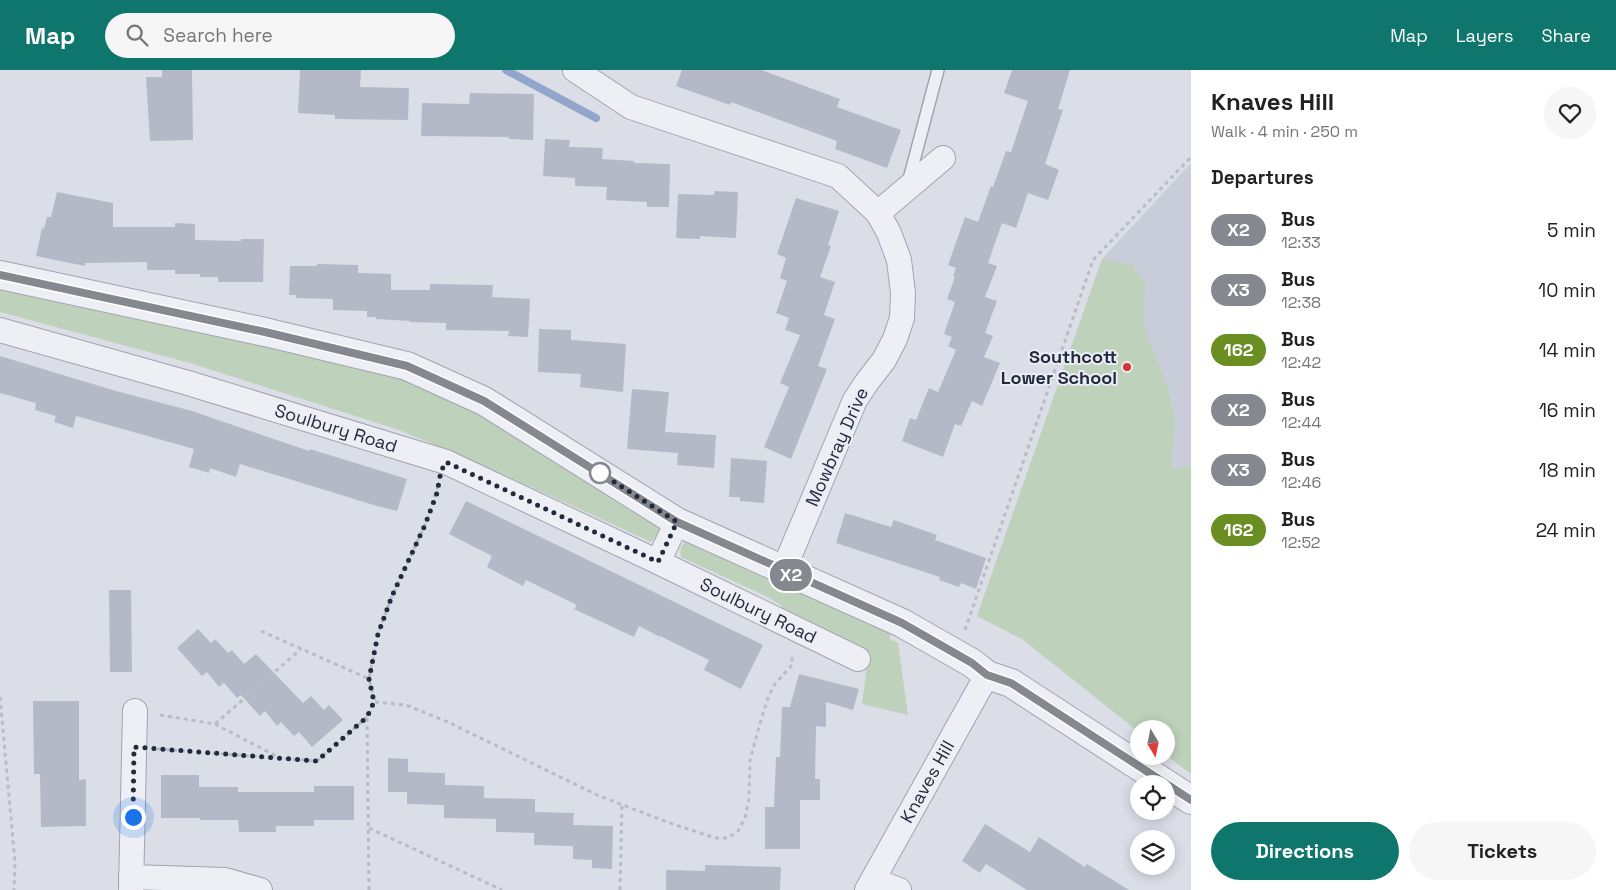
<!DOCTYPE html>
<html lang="en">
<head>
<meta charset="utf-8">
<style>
	body { margin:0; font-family:"Space Grotesk",sans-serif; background:#f6f6f6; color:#222; height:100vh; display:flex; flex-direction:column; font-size:19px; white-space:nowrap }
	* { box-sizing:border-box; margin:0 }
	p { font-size:16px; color:#767676 }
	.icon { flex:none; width:28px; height:28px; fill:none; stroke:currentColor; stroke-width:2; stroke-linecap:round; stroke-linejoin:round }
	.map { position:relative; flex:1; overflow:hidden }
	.panel { display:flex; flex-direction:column; background:#fff; width:425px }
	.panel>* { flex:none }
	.badge { padding:0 10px; border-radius:16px; font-size:18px; line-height:32px }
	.needle { width:32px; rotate:170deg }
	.fabs { position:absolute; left:1130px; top:650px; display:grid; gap:10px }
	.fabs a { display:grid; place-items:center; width:45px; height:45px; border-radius:50%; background:#fff; box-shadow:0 2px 12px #0003; font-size:25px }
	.you { position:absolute; width:25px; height:25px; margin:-12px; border:4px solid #fff; border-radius:50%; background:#1a73e8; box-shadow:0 0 0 8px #1a73e833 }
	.map>.badge { position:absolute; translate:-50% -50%; box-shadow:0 0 0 2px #fff }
	h2 { padding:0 20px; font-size:19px; line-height:45px }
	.round { display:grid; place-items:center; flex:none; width:52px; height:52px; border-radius:26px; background:#f6f6f6 }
	.summary { display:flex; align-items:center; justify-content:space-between; height:85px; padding:0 20px }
	h1 { font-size:24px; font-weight:700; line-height:38px }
	.cta { display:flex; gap:10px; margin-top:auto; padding:10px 20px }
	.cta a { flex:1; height:58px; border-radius:30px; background:#0f766e; color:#fff; font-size:20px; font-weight:700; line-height:58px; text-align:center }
	.cta a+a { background:#f6f6f6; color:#222 }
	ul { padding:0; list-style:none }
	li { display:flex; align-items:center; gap:15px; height:60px; padding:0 20px }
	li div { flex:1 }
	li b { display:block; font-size:19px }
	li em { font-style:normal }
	li .badge { min-width:55px; font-weight:700; text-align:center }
	header { display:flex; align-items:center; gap:30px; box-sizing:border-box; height:70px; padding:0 25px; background:#0f766e; color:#fff }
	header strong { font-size:24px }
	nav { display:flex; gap:28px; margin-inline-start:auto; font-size:18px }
	.search { width:350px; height:45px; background:#f6f6f6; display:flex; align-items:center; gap:12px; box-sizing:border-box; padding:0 18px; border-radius:28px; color:#767676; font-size:19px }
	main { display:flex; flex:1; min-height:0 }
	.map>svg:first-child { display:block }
	.built { fill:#c9cdd9 }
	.green { fill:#bed2bb }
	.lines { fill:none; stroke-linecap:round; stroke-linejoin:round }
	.stream { stroke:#92a6cb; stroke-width:8 }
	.building { fill:#b5b9c7 }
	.service-casing { stroke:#a0a4b1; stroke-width:14 }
	.minor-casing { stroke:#a0a4b1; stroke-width:26 }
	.tertiary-casing { stroke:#a0a4b1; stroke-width:30 }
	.path { stroke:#b9bcc5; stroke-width:3; stroke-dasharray:4 4; stroke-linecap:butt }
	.service { stroke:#eeeff5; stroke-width:11 }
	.minor { stroke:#eeeff5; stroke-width:24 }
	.tertiary { stroke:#eeeff5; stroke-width:28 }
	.line-casing { stroke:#fff; stroke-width:11 }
	.line { stroke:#85898f; stroke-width:8 }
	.walk { stroke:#242a3e; stroke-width:5; stroke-dasharray:0 9 }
	.poi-dot { fill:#d83436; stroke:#eaedf5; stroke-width:2 }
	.stop-dot { fill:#fff; stroke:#85898f; stroke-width:2.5 }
	.labels { text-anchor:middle; stroke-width:4; stroke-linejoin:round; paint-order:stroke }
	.poi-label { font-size:18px; font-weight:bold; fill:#242a3e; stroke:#eaedf5; text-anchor:end }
	.street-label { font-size:18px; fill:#242a3e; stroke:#eaedf5 }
</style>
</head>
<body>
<header>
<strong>Map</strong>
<div class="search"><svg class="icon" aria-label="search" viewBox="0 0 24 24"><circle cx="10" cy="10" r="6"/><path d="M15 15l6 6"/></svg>Search here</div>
<nav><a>Map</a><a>Layers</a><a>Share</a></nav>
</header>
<main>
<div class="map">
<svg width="1191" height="820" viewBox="0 0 1191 820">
	<rect width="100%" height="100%" fill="#dbdee7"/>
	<polygon class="built" points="1191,93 1191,704 1166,685 1166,659 1139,659 1139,662 1022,569 977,546 1102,189"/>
	<g class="green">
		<polygon points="1102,189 1131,194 1145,212 1144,257 1168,318 1175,351 1171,398 1191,396 1191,704 1166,685 1166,659 1139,659 1139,662 1022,569 977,546"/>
		<polygon points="0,214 402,307 501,353 661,457 658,465 651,472 494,400 399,360 190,293 0,242"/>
		<path d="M691,466L890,558V569L898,573L908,645L862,634L868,588L780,545L782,536L768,527L681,487C679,477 683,473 691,466Z"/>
	</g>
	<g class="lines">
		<polyline class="stream" points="506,0 596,48"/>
	</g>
	<g class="building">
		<polygon points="162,0 192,0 193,70 150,71 146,7 162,7"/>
		<polygon points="300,0 361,0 360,17 409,18 408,50 335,49 335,45 298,43"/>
		<polygon points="682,0 761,0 840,29 837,37 901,60 887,98 835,79 837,71 731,32 730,35 676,16"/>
		<polygon points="1012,0 1070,0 1058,39 1063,40 1045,94 1059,100 1048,130 1028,123 1016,158 1002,153 988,193 997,196 985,227 997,231 985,263 993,266 984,287 1000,293 982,336 972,331 961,356 955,354 943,387 902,371 910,348 916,350 929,318 938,322 956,280 948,276 952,267 944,264 955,232 947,229 955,207 953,206 956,198 948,195 965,147 978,152 991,116 993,117 1006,81 1011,82 1028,31 1004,23"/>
		<polygon points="470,23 534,24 533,70 509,69 509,67 421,66 422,33 469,34"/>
		<polygon points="545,69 570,70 569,77 603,78 602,89 634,91 634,93 670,94 669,137 647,137 647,132 606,130 607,117 575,116 575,108 543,106"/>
		<polygon points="715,121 738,122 736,168 700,166 700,169 676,168 678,124 714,125"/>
		<polygon points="57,122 113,133 113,157 175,157 175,153 195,154 195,170 241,171 241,169 264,169 263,212 218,212 218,207 200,207 200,204 175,204 175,200 147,200 147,192 85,193 85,196 36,186 42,158 44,159 47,147 51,147"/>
		<polygon points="796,128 839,141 828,175 831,176 820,207 835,212 824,245 835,249 818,296 827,299 791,389 764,377 789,317 780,313 800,265 785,260 789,248 776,243 787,211 780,208 786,188 777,184"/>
		<polygon points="317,194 358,195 358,203 391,204 391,220 430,220 430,214 493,215 492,227 530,229 528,267 508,266 509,261 446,260 446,253 410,252 410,251 376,249 376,247 367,247 367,241 333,240 333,229 296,228 296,225 289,225 290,196 317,196"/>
		<polygon points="539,259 571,260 571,270 626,274 623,322 580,317 581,304 538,302"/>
		<polygon points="0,286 116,321 192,341 309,381 310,379 407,409 397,441 377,436 240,394 236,407 210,398 209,403 189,397 194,379 76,346 73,358 54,352 56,346 35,340 36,333 0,323"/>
		<polygon points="632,319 669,322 665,362 716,365 714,398 677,395 678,383 627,379"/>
		<polygon points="731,388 767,391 764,433 740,431 740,427 729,427"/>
		<polygon points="466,431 763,575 741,619 704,600 709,590 660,566 660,567 639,556 634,567 574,539 577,535 526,510 523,516 487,497 492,486 449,464"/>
		<polygon points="845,443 891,457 894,450 937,465 935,470 986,488 976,519 961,513 959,517 939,510 940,507 836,473"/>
		<polygon points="109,520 131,520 132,602 110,602"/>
		<polygon points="198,559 211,573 215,569 228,583 232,580 244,594 256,584 303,633 311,626 324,640 329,635 343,650 312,677 299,662 294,666 281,652 277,656 265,641 260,646 241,625 237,628 224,613 219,617 207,602 202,606 177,578"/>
		<polygon points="799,604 859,619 853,640 826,632 826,657 816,656 815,709 820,709 820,730 800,730 800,779 765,779 765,737 774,737 776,687 780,687 782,637 790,637"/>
		<polygon points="33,631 79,631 79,710 86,709 86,756 41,757 40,704 34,704"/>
		<polygon points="388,688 408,689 408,702 445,703 445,715 484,716 484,728 535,729 535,742 574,743 573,755 613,756 612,799 592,798 592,790 573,789 573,776 534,775 534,763 496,762 496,749 444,748 444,735 407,734 407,722 388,722"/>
		<polygon points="161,705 199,705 199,717 238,717 238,722 314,722 314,716 354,716 354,750 314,750 314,756 276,756 276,762 239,762 238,750 200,750 200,748 161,748"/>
		<polygon points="985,754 1030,782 1039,767 1085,797 1087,794 1129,820 1027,820 986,794 980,803 962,791"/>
		<polygon points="705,795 781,797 780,820 666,820 666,800 705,801"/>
	</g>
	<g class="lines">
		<defs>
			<polyline id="service" points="908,113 938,0"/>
			<g id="minor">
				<polyline points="575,0 631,37 838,106 878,143 889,163 899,190 903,223 902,248 895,269 884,290 867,312 855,330 783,501"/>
				<polyline points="878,143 943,88"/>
				<path id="s1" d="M0,260L188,313L446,392L658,492L858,589"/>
				<polyline points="658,492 677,452"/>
				<polyline points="131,807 225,810 260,820"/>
				<polyline points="874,810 899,820"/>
				<polyline points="131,820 135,641"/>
				<path id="s2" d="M867,820L987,605"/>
			</g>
			<polyline id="tertiary" points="0,205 265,262 407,296 484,331 677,452 902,553 972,593 987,605 1011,613 1191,730"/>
		</defs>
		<use href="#service" class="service-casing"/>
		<use href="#minor" class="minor-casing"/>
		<use href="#tertiary" class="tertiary-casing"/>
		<g class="path">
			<polyline points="965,560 1093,190 1191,87"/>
			<polyline points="261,561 369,609"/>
			<polyline points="0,627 15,792 14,820"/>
			<polyline points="375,632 406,635 448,652 597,725 667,752 715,768 728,768 738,761 745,748 749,728 750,690 760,653 769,625 775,614 792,595 792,583"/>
			<polyline points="160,645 215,654 301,579"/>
			<polyline points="215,654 278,687"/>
			<polyline points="157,679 317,691 367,647"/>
			<polyline points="369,758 502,820"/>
			<polyline points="369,820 367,647 375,632 369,609 378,564 392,526 425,455 438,416"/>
			<polyline points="620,820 622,734"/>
		</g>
		<use href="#service" class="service"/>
		<use href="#minor" class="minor"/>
		<use href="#tertiary" class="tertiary"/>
	</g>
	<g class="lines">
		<defs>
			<polyline id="line" points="0,205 265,262 407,296 484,331 677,452 902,553 972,593 987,605 1011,613 1191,730"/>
		</defs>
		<use href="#line" class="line-casing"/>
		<use href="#line" class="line"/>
		<polyline class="walk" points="133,747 134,677 317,691 367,647 374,632 369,609 378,564 392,526 425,455 437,423 441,401 446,392 658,492 677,452 597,401 600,403"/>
	</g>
	<circle class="poi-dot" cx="1127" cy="297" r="5"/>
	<circle class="stop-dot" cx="600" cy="403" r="10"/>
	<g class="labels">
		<g class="poi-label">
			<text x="1117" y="293">Southcott<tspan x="1117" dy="21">Lower School</tspan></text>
		</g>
		<g class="street-label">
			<text dy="6" stroke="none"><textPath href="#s1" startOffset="350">Soulbury Road</textPath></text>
			<text transform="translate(837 377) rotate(-66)" y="6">Mowbray Drive</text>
			<text dy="6" stroke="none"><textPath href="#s1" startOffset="811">Soulbury Road</textPath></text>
			<text dy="6" stroke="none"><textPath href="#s2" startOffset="124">Knaves Hill</textPath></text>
		</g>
	</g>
</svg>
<div class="fabs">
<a><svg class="needle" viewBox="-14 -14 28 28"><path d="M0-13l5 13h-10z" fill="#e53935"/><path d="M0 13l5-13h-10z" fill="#767676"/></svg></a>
<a><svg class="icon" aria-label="locate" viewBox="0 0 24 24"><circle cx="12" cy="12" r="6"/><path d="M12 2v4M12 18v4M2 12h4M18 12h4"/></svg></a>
<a><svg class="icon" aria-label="layers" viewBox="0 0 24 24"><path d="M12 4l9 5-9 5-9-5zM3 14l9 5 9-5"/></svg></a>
</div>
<div class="you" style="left:133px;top:747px"></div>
<b class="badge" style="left:791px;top:505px;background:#85898f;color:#fff">X2</b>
</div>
<section class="panel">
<div class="summary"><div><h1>Knaves Hill</h1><p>Walk · 4 min · 250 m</p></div><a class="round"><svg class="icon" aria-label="heart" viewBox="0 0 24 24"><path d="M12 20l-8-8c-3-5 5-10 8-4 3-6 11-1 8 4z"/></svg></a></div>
<h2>Departures</h2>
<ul>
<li><span class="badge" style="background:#85898f;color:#fff">X2</span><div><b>Bus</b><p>12:33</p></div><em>5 min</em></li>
<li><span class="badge" style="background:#85898f;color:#fff">X3</span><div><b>Bus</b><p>12:38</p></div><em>10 min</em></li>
<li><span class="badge" style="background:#6b8e23;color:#fff">162</span><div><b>Bus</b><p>12:42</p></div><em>14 min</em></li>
<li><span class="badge" style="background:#85898f;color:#fff">X2</span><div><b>Bus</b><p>12:44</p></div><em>16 min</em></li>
<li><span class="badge" style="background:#85898f;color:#fff">X3</span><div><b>Bus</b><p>12:46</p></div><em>18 min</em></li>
<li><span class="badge" style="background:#6b8e23;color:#fff">162</span><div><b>Bus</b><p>12:52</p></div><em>24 min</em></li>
</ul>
<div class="cta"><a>Directions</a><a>Tickets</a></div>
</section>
</main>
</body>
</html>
